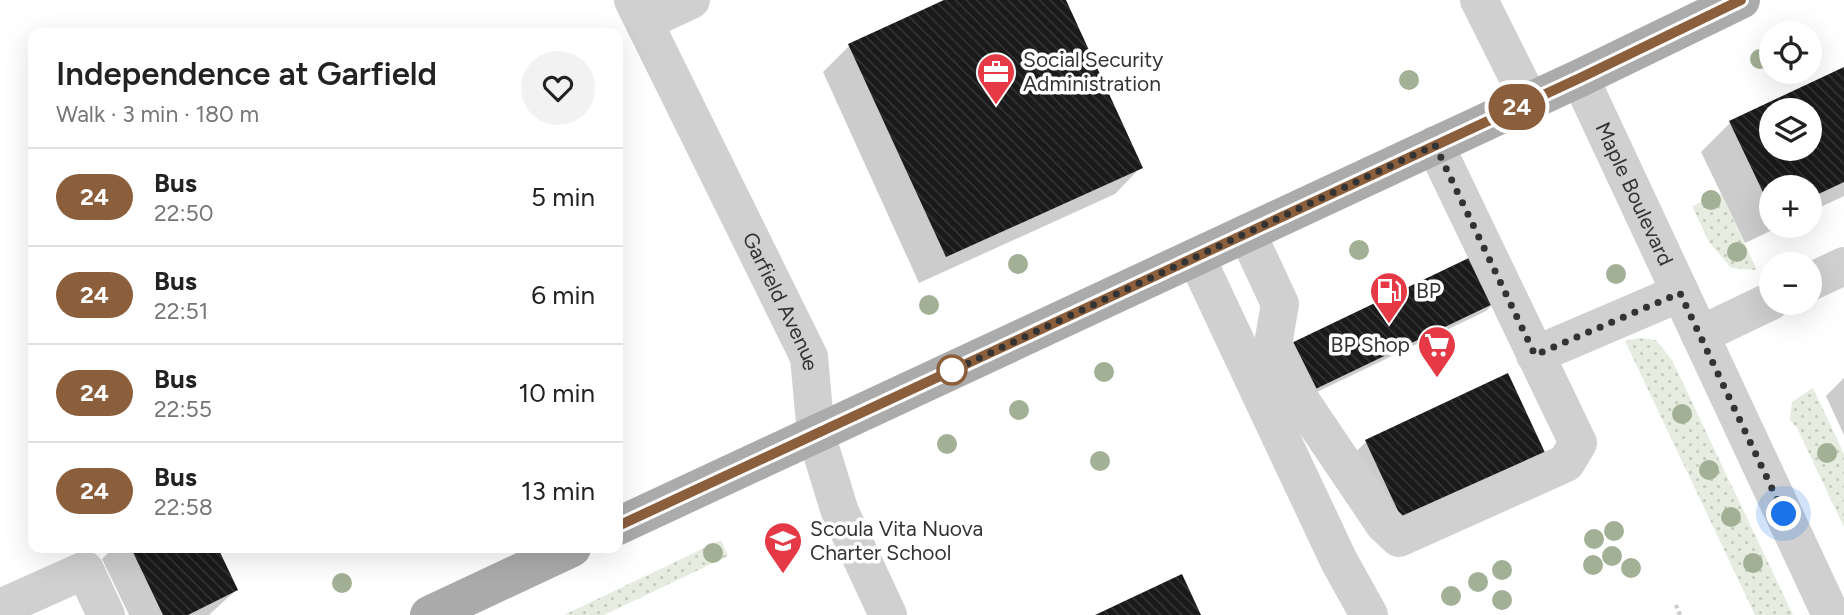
<!DOCTYPE html>
<html lang="en">
<head>
<meta charset="utf-8">
<style>
	body { margin:0; font-family:Figtree,sans-serif; background:#f2f2f2; color:#222; height:100vh; display:flex; flex-direction:column; font-size:26px; white-space:nowrap }
	* { box-sizing:border-box; margin:0 }
	p { font-size:23px; color:#767676 }
	.icon { flex:none; width:38px; height:38px; fill:none; stroke:currentColor; stroke-width:2; stroke-linecap:round; stroke-linejoin:round }
	.map { position:relative; flex:1; overflow:hidden }
	.sheet { position:absolute; left:28px; top:28px; width:595px; height:525px; display:flex; flex-direction:column; background:#fff; border-radius:14px; box-shadow:0 7px 28px #0002 }
	.sheet>* { flex:none }
	.badge { padding:0 14px; border-radius:23px; font-size:24px; line-height:46px }
	.controls { position:absolute; left:1759px; top:21px; display:grid; gap:14px }
	.controls a { display:grid; place-items:center; width:63px; height:63px; border-radius:50%; background:#fff; box-shadow:0 7px 28px #0002; font-size:35px }
	.you { position:absolute; width:35px; height:35px; margin:-18px; border:5px solid #fff; border-radius:50%; background:#1a73e8; box-shadow:0 0 0 10px #1a73e833 }
	.map>.badge { position:absolute; translate:-50% -50%; box-shadow:0 0 0 4px #fff }
	.round { display:grid; place-items:center; flex:none; width:74px; height:74px; border-radius:37px; background:#f2f2f2 }
	.headline { display:flex; align-items:center; justify-content:space-between; height:119px; padding:0 28px }
	h1 { font-size:33px; font-weight:600; line-height:52px }
	ul { padding:0; list-style:none }
	li { display:flex; align-items:center; gap:21px; height:98px; padding:0 28px; border-top:2px solid #e0e0e0 }
	li div { flex:1 }
	li b { display:block; font-size:26px }
	li em { font-style:normal }
	li .badge { min-width:77px; font-weight:700; text-align:center }
	.map>svg:first-child { display:block }
	.grass { fill:url(#grass-dots) }
	.shadow { fill:#0003; fill-rule:evenodd }
	.building { fill:url(#building-back-hatch); fill-rule:evenodd }
	.lines { fill:none; stroke-linecap:round; stroke-linejoin:round }
	.path { stroke:#cdcdcd; stroke-width:4.5; stroke-dasharray:3.5 3.5; stroke-linecap:butt }
	.minor { stroke:#d0d0d0; stroke-width:38 }
	.major { stroke:#ababab; stroke-width:38 }
	.tree { fill:#a2b095 }
	.line-casing { stroke:#fff; stroke-width:16 }
	.line { stroke:#8b5e3c; stroke-width:10 }
	.walk { stroke:#333; stroke-width:7; stroke-dasharray:0 12.6 }
	.stop-dot { fill:#fff; stroke:#8b5e3c; stroke-width:3.5 }
	.labels { text-anchor:middle; stroke-width:7; stroke-linejoin:round; paint-order:stroke }
	.poi-label { font-size:21px; fill:#333; stroke:#fff; text-anchor:start }
	.street-label { font-size:21px; fill:#333; stroke:#fff }
</style>
</head>
<body>
<div class="map">
<svg width="1844" height="615" viewBox="0 0 1844 615">
	<defs>
		<pattern id="grass-dots" width="8" height="8" patternUnits="userSpaceOnUse" patternTransform="scale(1.75)"><rect width="8" height="8" fill="#e6ecdf"/><path d="M2 2h.1M6 6h.1" fill="none" stroke="#c6cbc0" stroke-width="1.8" stroke-linecap="round"/></pattern>
		<pattern id="building-back-hatch" width="6" height="6" patternUnits="userSpaceOnUse" patternTransform="scale(1.75)"><rect width="6" height="6" fill="#1a1a1a"/><path d="M-1 5l2 2M0 0l6 6M5-1l2 2" fill="none" stroke="#333"/></pattern>
	</defs>
	<rect width="100%" height="100%" fill="#fff"/>
	<g class="grass">
		<polygon points="1721,194 1757,270 1731,268 1709,242 1692,206"/>
		<polygon points="1639,338 1656,340 1672,360 1793,615 1755,615 1625,341"/>
		<polygon points="1813,388 1844,454 1844,527 1797,428 1790,420 1792,402"/>
		<polygon points="721,540 728,556 604,615 564,615"/>
	</g>
	<g class="shadow">
		<polygon points="948,0 1064,0 1141,167 1115,194 919,283 823,72 849,46"/>
		<path d="M1844,68V196L1810,212V187H1771V226H1781L1745,243L1701,152L1730,123ZM1771,110H1810V149H1771Z"/>
		<polygon points="1495,302 1486,311 1294,403 1273,359"/>
		<polygon points="1507,376 1381,547 1342,465 1366,442"/>
		<polygon points="1844,378 1844,435 1826,396"/>
		<polygon points="113,548 216,548 236,590 209,615 129,615 102,559"/>
	</g>
	<g class="building">
		<polygon points="944,0 1066,0 1143,168 946,257 848,44"/>
		<path d="M1844,67V182L1810,198V187H1771V209L1729,121ZM1771,110H1810V149H1771Z"/>
		<polygon points="1475,255 1497,302 1303,395 1281,348"/>
		<polygon points="1508,373 1548,459 1405,526 1365,440"/>
		<polygon points="131,548 218,548 238,590 188,615 163,615"/>
		<polygon points="1182,574 1201,615 1095,615"/>
	</g>
	<g class="lines">
		<polyline class="path" points="1676,605 1680,615"/>
		<g class="minor">
			<path id="s1" d="M633,0L809,357L816,434L840,512L888,615"/>
			<polyline points="1479,0 1530,102"/>
			<polyline points="644,22 691,0"/>
			<path id="s2" d="M1580,78L1831,615"/>
			<polyline points="1247,233 1280,304 1273,344 1303,404 1384,524 1399,538 1566,463 1578,443 1435,145"/>
			<polyline points="1196,257 1339,561 1369,615"/>
			<polyline points="1810,282 1844,266"/>
			<polyline points="1700,335 1771,301"/>
			<polyline points="1535,355 1680,293"/>
			<polyline points="0,608 85,570 106,615"/>
		</g>
		<g class="major">
			<polyline points="618,526 1580,78 1741,0"/>
			<polyline points="429,615 572,548"/>
		</g>
	</g>
	<g class="tree">
		<circle cx="1760" cy="59" r="10"/>
		<circle cx="1409" cy="80" r="10"/>
		<circle cx="1711" cy="200" r="10"/>
		<circle cx="1359" cy="250" r="10"/>
		<circle cx="1737" cy="252" r="10"/>
		<circle cx="1018" cy="264" r="10"/>
		<circle cx="1616" cy="274" r="10"/>
		<circle cx="929" cy="305" r="10"/>
		<circle cx="1104" cy="372" r="10"/>
		<circle cx="1019" cy="410" r="10"/>
		<circle cx="1682" cy="414" r="10"/>
		<circle cx="947" cy="444" r="10"/>
		<circle cx="1827" cy="453" r="10"/>
		<circle cx="1100" cy="461" r="10"/>
		<circle cx="1709" cy="470" r="10"/>
		<circle cx="1731" cy="517" r="10"/>
		<circle cx="1614" cy="531" r="10"/>
		<circle cx="1594" cy="539" r="10"/>
		<circle cx="713" cy="553" r="10"/>
		<circle cx="1612" cy="556" r="10"/>
		<circle cx="1753" cy="563" r="10"/>
		<circle cx="1593" cy="565" r="10"/>
		<circle cx="1631" cy="568" r="10"/>
		<circle cx="1502" cy="570" r="10"/>
		<circle cx="1478" cy="582" r="10"/>
		<circle cx="342" cy="583" r="10"/>
		<circle cx="1451" cy="596" r="10"/>
		<circle cx="1502" cy="600" r="10"/>
	</g>
	<g class="lines">
		<defs>
			<polyline id="line" points="618,526 1580,78 1741,0"/>
		</defs>
		<use href="#line" class="line-casing"/>
		<use href="#line" class="line"/>
		<polyline class="walk" points="952,370 943,375 1435,145 1535,355 1680,293 1784,514"/>
	</g>
	<defs>
		<symbol id="office-pin" viewBox="-11 -11 22 30"><path d="M0 17L-7.5 6A9.5 9.5 0 1 1 7.5 6Z" fill="#e63946" stroke="#fff"/><path d="M-6-3h4V-5.5h4V-3h4V5H-6ZM-1-4.5V-3h2v-1.5ZM-6 0V1H6V0Z" fill="#fff"/></symbol>
		<symbol id="fuel-pin" viewBox="-11 -11 22 30"><path d="M0 17L-7.5 6A9.5 9.5 0 1 1 7.5 6Z" fill="#e63946" stroke="#fff"/><path d="M-5.5-6h7V0h2V4h1.3V-2.5L3-4.5l.8-.8L6-3V5H2.5V1h-1V6h-7ZM-4.2-4.7v3.2H.2V-4.7Z" fill="#fff"/></symbol>
		<symbol id="supermarket-pin" viewBox="-11 -11 22 30"><path d="M0 17L-7.5 6A9.5 9.5 0 1 1 7.5 6Z" fill="#e63946" stroke="#fff"/><path d="M-6-5.5h2.5l.6 2H6L4.5 2H-2.5L-4.4-4H-6ZM-1.5 3.2a1.3 1.3 0 1 0 .1 0ZM3 3.2a1.3 1.3 0 1 0 .1 0Z" fill="#fff"/></symbol>
		<symbol id="school-pin" viewBox="-11 -11 22 30"><path d="M0 17L-7.5 6A9.5 9.5 0 1 1 7.5 6Z" fill="#e63946" stroke="#fff"/><path d="M0-5L7-2L0 1L-7-2ZM-4 1L0 2.5L4 1V4Q0 6-4 4Z" fill="#fff"/></symbol>
	</defs>
	<g fill-rule="evenodd">
		<use href="#office-pin" x="974" y="50" width="44" height="60"/>
		<use href="#fuel-pin" x="1367" y="269" width="44" height="60"/>
		<use href="#supermarket-pin" x="1415" y="323" width="44" height="60"/>
		<use href="#school-pin" x="761" y="519" width="44" height="60"/>
	</g>
	<circle class="stop-dot" cx="952" cy="370" r="14"/>
	<g class="labels">
		<g class="poi-label">
			<text x="1023" y="67">Social Security<tspan x="1023" dy="24">Administration</tspan></text>
			<text x="1416" y="298">BP</text>
			<text x="1410" y="352" text-anchor="end">BP Shop</text>
			<text x="810" y="536">Scoula Vita Nuova<tspan x="810" dy="24">Charter School</tspan></text>
		</g>
		<g class="street-label">
			<text dy="7" stroke="none"><textPath href="#s2" startOffset="128">Maple Boulevard</textPath></text>
			<text dy="7" stroke="none"><textPath href="#s1" startOffset="336">Garfield Avenue</textPath></text>
		</g>
	</g>
</svg>
<div class="controls">
<a><svg class="icon" aria-label="locate" viewBox="0 0 24 24"><circle cx="12" cy="12" r="6"/><path d="M12 2v4M12 18v4M2 12h4M18 12h4"/></svg></a>
<a><svg class="icon" aria-label="layers" viewBox="0 0 24 24"><path d="M12 4l9 5-9 5-9-5zM3 14l9 5 9-5"/></svg></a>
<a>+</a>
<a>−</a>
</div>
<div class="you" style="left:1784px;top:514px"></div>
<b class="badge" style="left:1517px;top:107px;background:#8b5e3c;color:#fff">24</b>
<section class="sheet">
<div class="headline"><div><h1>Independence at Garfield</h1><p>Walk · 3 min · 180 m</p></div><a class="round"><svg class="icon" aria-label="heart" viewBox="0 0 24 24"><path d="M12 20l-8-8c-3-5 5-10 8-4 3-6 11-1 8 4z"/></svg></a></div>
<ul>
<li><span class="badge" style="background:#8b5e3c;color:#fff">24</span><div><b>Bus</b><p>22:50</p></div><em>5 min</em></li>
<li><span class="badge" style="background:#8b5e3c;color:#fff">24</span><div><b>Bus</b><p>22:51</p></div><em>6 min</em></li>
<li><span class="badge" style="background:#8b5e3c;color:#fff">24</span><div><b>Bus</b><p>22:55</p></div><em>10 min</em></li>
<li><span class="badge" style="background:#8b5e3c;color:#fff">24</span><div><b>Bus</b><p>22:58</p></div><em>13 min</em></li>
</ul>
</section>
</div>
</body>
</html>
